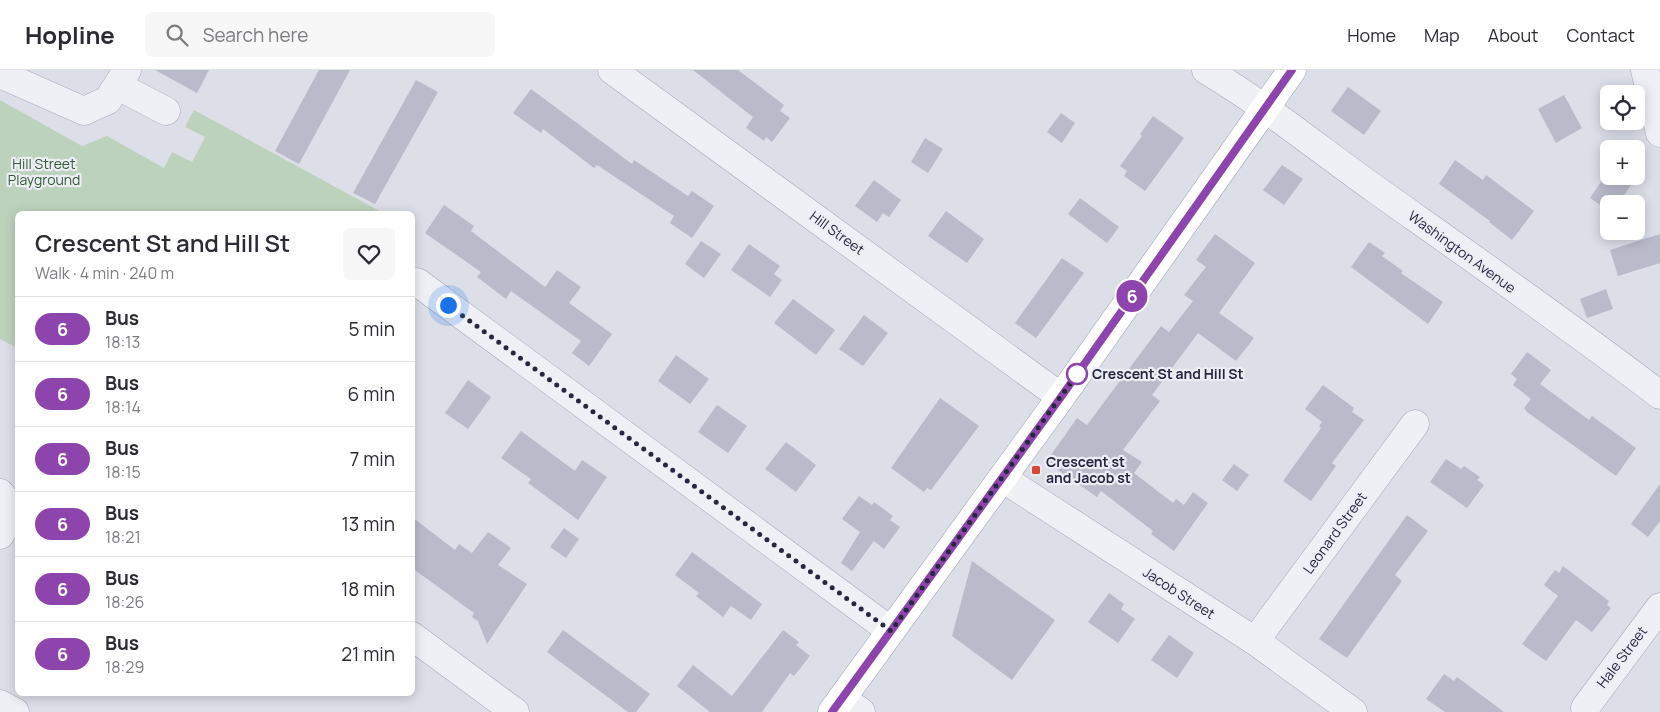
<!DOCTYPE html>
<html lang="en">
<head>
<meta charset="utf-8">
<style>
	body { margin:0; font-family:Manrope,sans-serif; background:#f7f7f7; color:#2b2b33; height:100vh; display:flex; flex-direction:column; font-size:19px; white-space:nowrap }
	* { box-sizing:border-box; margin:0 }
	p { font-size:16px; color:#7c7c81 }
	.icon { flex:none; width:28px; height:28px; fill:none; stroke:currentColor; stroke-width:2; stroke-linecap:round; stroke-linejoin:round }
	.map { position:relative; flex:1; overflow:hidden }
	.details { position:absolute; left:15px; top:141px; width:400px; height:485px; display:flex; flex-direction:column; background:#fff; border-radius:8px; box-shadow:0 2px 12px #0003 }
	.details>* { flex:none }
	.badge { padding:0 10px; border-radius:16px; font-size:18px; line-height:32px }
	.controls { position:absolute; left:1600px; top:15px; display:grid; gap:10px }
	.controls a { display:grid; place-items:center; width:45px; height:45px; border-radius:8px; background:#fff; box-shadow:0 2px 12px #0003; font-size:25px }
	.you { position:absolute; width:25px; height:25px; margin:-12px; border:4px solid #fff; border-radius:50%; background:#1a73e8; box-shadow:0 0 0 8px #1a73e833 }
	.map>.badge { position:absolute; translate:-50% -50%; box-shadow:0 0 0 2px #fff }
	.round { display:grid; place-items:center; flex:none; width:52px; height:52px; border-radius:8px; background:#f7f7f7 }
	.overview { display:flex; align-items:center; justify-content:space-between; height:85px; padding:0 20px }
	h1 { font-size:24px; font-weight:600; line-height:38px }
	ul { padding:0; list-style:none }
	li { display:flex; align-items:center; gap:15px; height:65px; padding:0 20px; border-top:1px solid #e1e1e2 }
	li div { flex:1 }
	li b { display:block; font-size:19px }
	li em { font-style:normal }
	li .badge { min-width:55px; font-weight:700; text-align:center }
	header { display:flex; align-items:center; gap:30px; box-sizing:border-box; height:70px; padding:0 25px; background:#fff; border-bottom:1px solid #e1e1e2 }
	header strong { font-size:24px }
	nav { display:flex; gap:28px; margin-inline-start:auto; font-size:18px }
	.search { width:350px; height:45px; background:#f7f7f7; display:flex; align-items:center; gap:12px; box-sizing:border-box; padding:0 18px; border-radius:8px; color:#7c7c81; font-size:19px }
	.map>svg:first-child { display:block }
	.green { fill:#bdd2bd }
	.building { fill:#b9bbcb }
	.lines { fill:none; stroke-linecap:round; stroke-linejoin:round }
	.minor-casing { stroke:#a5a7b5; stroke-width:29 }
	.major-casing { stroke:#9b9eb4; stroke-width:29 }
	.minor { stroke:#eff0f6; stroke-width:28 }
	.major { stroke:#fff; stroke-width:28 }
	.line-casing { stroke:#fff; stroke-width:11 }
	.line { stroke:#8e44ad; stroke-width:8 }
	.walk { stroke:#25283f; stroke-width:5; stroke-dasharray:0 9 }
	.stop-dot { fill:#fff; stroke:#8e44ad; stroke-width:2.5 }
	.poi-dot { fill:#d84636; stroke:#ecedf5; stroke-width:2 }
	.labels { text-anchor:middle; stroke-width:4.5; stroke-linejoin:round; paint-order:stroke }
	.park-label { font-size:14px; fill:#315c34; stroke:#ecedf5 }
	.street-label { font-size:14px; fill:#25283f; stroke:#ecedf5 }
	.stop-label { font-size:14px; font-weight:bold; fill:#25283f; stroke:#ecedf5; text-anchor:start }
	.poi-label { font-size:14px; font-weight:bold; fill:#25283f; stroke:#ecedf5; text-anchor:start }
</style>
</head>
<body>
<header>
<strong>Hopline</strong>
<div class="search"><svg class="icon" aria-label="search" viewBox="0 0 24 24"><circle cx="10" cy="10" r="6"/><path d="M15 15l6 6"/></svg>Search here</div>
<nav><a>Home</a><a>Map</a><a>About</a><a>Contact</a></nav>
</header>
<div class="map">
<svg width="1660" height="642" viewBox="0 0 1660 642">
	<rect width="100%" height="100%" fill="#dcdee8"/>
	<polygon class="green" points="0,30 82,76 107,66 164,98 172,82 192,92 205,67 185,57 194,40 385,144 18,144 17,278 0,269"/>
	<g class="building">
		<polygon points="155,0 209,0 197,23"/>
		<polygon points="319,0 350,0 299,94 275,81"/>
		<polygon points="693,0 738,0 784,35 780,41 790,48 772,72 766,67 764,71 746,58 753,47"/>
		<polygon points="416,10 438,22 375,134 353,123"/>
		<polygon points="1348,17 1381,41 1364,65 1331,41"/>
		<polygon points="531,19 632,94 634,90 688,126 692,121 714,136 692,168 670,153 674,146 597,95 594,98 543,59 541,63 513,43"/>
		<polygon points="1564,25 1582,58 1556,73 1538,39"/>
		<polygon points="1061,43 1075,53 1062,73 1047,62"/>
		<polygon points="1153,46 1184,68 1145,121 1124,106 1127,101 1120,96 1142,66 1140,64"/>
		<polygon points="925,68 943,79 928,103 911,92"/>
		<polygon points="1455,90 1483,110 1486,105 1534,141 1512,170 1489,152 1490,151 1439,114"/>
		<polygon points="1282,95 1303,109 1284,135 1263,120"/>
		<polygon points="1605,106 1637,106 1618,134 1609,134 1609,141 1590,128"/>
		<polygon points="874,110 901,130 889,147 883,143 877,152 855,136"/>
		<polygon points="1080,128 1119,157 1107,173 1068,144"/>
		<polygon points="444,135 474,156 471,161 545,217 557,200 581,217 569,233 612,264 589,296 572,283 581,271 511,221 506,229 477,207 481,202 425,163"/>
		<polygon points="946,141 984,169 967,193 928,166"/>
		<polygon points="1215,164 1255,193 1219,243 1254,268 1236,291 1198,263 1152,325 1160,331 1123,380 1142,392 1134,403 1173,433 1176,429 1184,435 1193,422 1208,433 1174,481 1151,464 1153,461 1101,421 1097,427 1046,392 1077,348 1087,355 1161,256 1169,262 1193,231 1184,225 1206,197 1196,190"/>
		<polygon points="1660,164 1660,193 1618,206 1610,180"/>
		<polygon points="701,171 721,184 704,208 685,194"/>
		<polygon points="1369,172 1385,183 1382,186 1403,201 1401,203 1443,232 1428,254 1351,197"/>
		<polygon points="749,174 780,196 774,204 782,210 770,227 731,200"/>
		<polygon points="1062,188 1084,203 1036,268 1015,253"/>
		<polygon points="1606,219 1613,239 1587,248 1580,229"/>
		<polygon points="793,229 835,260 816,285 774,253"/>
		<polygon points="864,245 888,263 863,296 839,279"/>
		<polygon points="1527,282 1551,300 1540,314 1589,350 1592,346 1636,378 1616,406 1527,342 1524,338 1531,329 1513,315 1517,309 1511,304"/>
		<polygon points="676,285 709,309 690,334 658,311"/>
		<polygon points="468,310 491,327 468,359 445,343"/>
		<polygon points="1323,315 1354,338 1352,342 1364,350 1332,393 1336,396 1311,431 1283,411 1321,358 1319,356 1322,352 1305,339"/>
		<polygon points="940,328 979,356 931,420 927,418 924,422 891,398"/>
		<polygon points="717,335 747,356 728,383 698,362"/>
		<polygon points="521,361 575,401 582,390 607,407 578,450 528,413 531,409 501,388"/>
		<polygon points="786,372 816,395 796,422 765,399"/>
		<polygon points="1446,389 1461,399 1464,396 1480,407 1477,410 1484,415 1467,438 1430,412"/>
		<polygon points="1234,394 1249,405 1237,421 1222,410"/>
		<polygon points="1660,414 1660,451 1648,467 1631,454"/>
		<polygon points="859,426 872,435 874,432 893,446 890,450 900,457 884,479 874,471 852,501 841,493 860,462 842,449"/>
		<polygon points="1407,445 1428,461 1395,505 1402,511 1347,588 1319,569"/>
		<polygon points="412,447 455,480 459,474 472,483 488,462 511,478 498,495 527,514 487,574 478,551 472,547 474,543 412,498"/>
		<polygon points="564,458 579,469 566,488 550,477"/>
		<polygon points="692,482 762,534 751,550 731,536 723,547 696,526 699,523 675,505"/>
		<polygon points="972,491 1055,550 1012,610 952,566"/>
		<polygon points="1563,496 1609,531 1607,535 1611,538 1592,562 1576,550 1546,591 1522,574 1558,526 1544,515 1555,500 1559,503"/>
		<polygon points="1109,523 1124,534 1121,539 1135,549 1118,573 1088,552"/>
		<polygon points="563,560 650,624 636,642 628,642 547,582"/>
		<polygon points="783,560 799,572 796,575 810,586 794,606 790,603 762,642 710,642 677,616 693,595 732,626"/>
		<polygon points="1169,565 1194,583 1177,608 1151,590"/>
		<polygon points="1444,604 1454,611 1457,607 1504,642 1445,642 1426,629"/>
	</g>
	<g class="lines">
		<defs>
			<g id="minor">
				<polyline points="612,0 1061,327"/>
				<path d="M1206,0C1265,35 1319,79 1375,119C1471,187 1567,254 1660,325"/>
				<polyline points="1645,0 1660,63"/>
				<polyline points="0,4 84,41 108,30 127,0"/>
				<polyline points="118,16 166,41"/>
				<polyline points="417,212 891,561"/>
				<polyline points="1002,408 1255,571 1353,642"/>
				<path d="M0,423C17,441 10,446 0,465"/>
				<polyline points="412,566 515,642"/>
				<polyline points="1255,571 1415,354"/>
				<polyline points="842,628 861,642"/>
				<polyline points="0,634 15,642"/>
				<polyline points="1585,638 1660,537"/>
			</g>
			<polyline id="major" points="832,642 1061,327 1292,0"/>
		</defs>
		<use href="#minor" class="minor-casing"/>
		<use href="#major" class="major-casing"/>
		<use href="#minor" class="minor"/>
		<use href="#major" class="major"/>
	</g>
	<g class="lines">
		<defs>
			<polyline id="line" points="832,642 1061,327 1292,0"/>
		</defs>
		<use href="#line" class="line-casing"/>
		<use href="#line" class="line"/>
		<polyline class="walk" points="448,235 891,561 1077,304"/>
	</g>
	<circle class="stop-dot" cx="1077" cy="304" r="10"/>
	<rect class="poi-dot" x="1031" y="395" width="10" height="10" rx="2.5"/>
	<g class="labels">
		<g class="park-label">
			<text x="44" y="99">Hill Street<tspan x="44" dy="16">Playground</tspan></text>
		</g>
		<g class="street-label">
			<text transform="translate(837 163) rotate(36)" y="5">Hill Street</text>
			<text transform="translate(1462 182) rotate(36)" y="5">Washington Avenue</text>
			<text transform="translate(1335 463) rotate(-54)" y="5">Leonard Street</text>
			<text transform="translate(1179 523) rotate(33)" y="5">Jacob Street</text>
			<text transform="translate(1622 587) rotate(-53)" y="5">Hale Street</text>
		</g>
		<g class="stop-label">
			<text x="1092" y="309">Crescent St and Hill St</text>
		</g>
		<g class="poi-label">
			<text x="1046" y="397">Crescent st<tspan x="1046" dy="16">and Jacob st</tspan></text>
		</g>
	</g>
</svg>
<div class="controls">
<a><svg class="icon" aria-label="locate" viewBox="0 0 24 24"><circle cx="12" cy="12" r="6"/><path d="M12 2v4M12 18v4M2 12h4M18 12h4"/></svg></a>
<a>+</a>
<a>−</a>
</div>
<div class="you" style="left:448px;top:235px"></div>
<b class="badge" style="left:1132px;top:226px;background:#8e44ad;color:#fff">6</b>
<section class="details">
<div class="overview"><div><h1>Crescent St and Hill St</h1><p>Walk · 4 min · 240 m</p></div><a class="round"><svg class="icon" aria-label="heart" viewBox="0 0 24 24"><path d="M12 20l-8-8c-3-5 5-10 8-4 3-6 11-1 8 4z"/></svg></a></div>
<ul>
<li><span class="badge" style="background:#8e44ad;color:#fff">6</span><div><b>Bus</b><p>18:13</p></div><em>5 min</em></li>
<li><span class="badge" style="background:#8e44ad;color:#fff">6</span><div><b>Bus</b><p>18:14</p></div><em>6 min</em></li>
<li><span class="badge" style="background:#8e44ad;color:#fff">6</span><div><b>Bus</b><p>18:15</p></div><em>7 min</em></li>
<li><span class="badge" style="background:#8e44ad;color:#fff">6</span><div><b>Bus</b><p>18:21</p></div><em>13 min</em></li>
<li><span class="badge" style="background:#8e44ad;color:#fff">6</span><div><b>Bus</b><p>18:26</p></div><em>18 min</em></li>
<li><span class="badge" style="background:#8e44ad;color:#fff">6</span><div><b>Bus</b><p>18:29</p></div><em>21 min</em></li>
</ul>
</section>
</div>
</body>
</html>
